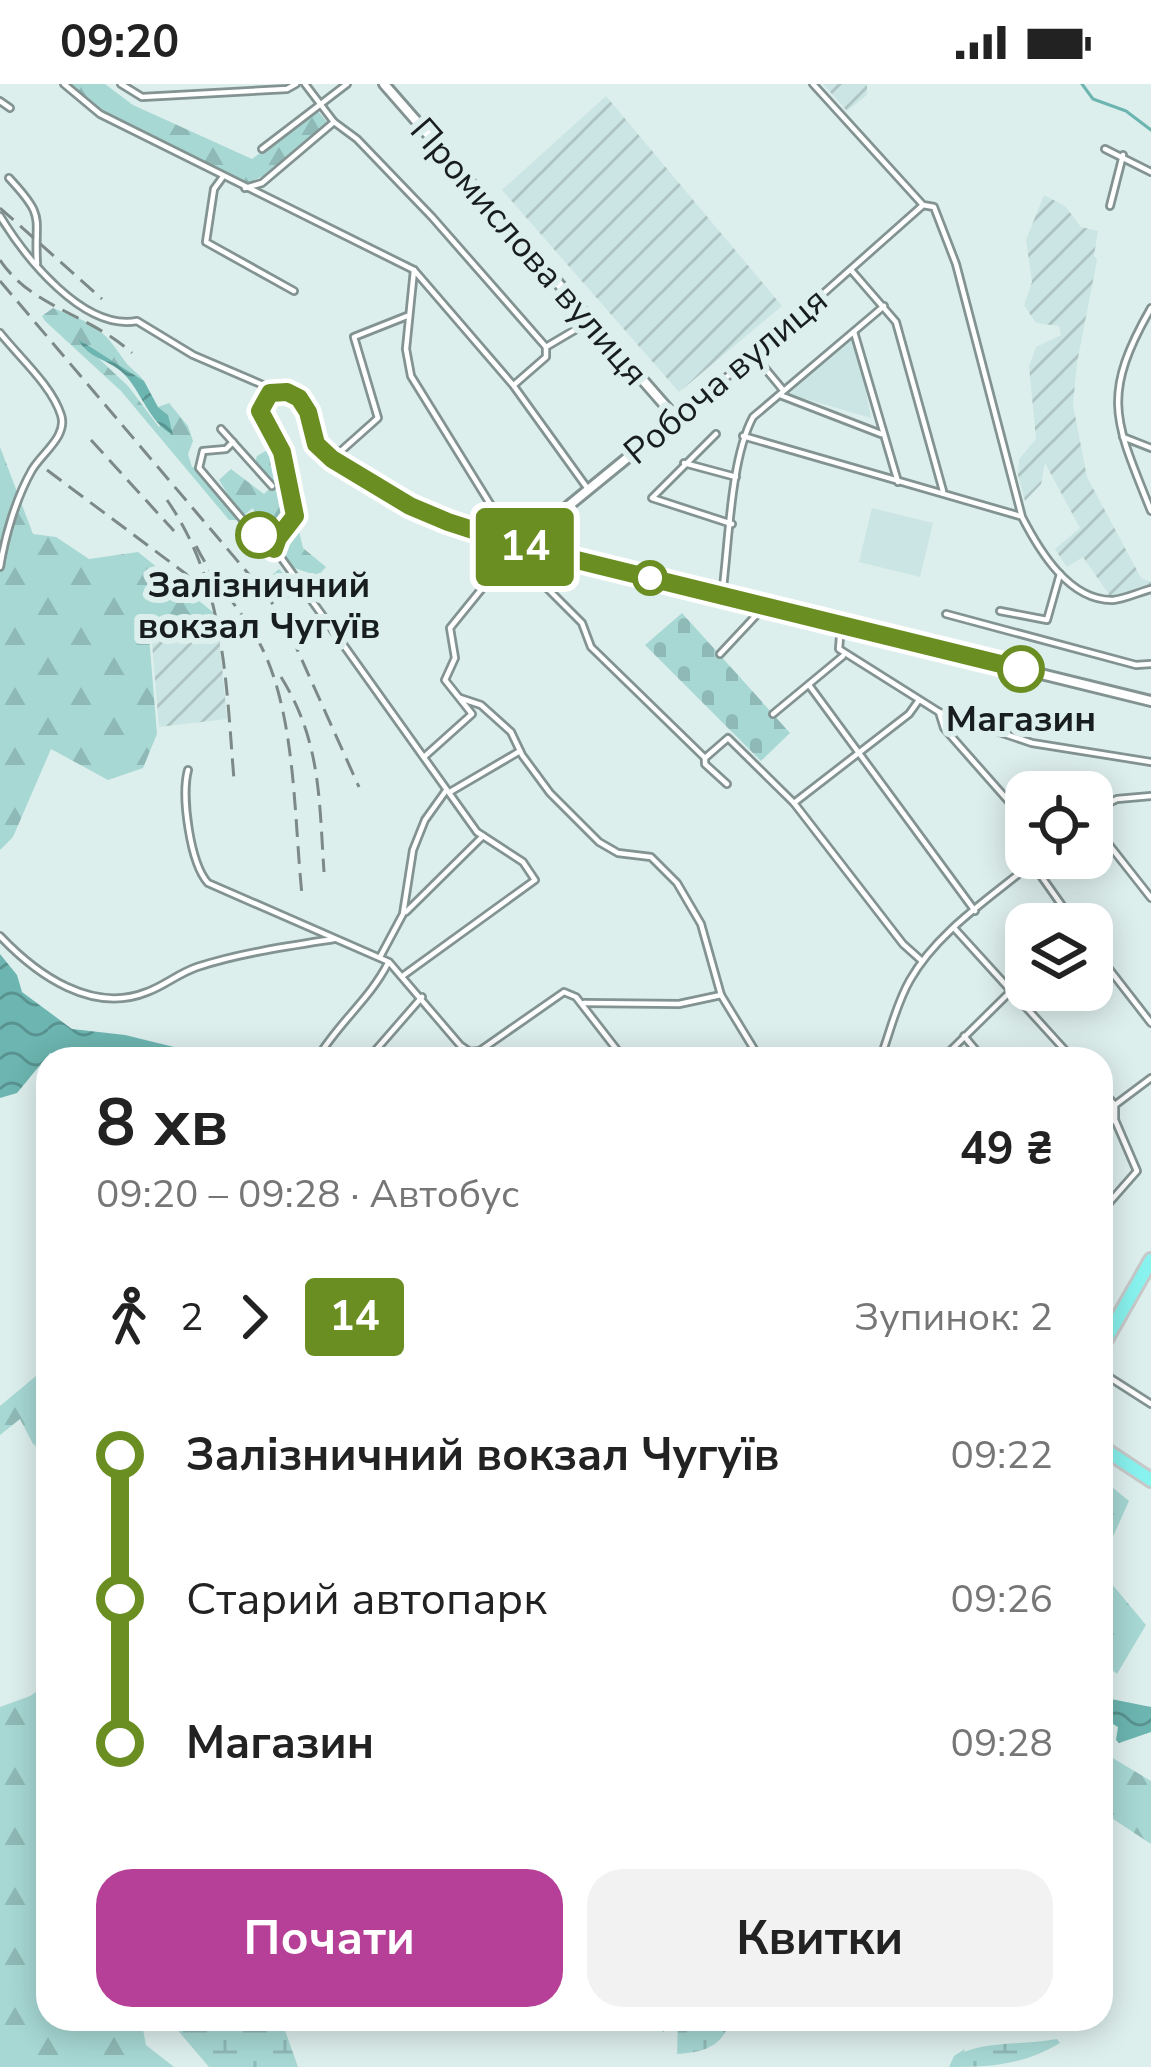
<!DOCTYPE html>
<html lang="uk">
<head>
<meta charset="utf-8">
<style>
	body { margin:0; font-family:"Nunito Sans",sans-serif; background:#f2f2f2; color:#222; height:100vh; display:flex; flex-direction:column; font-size:45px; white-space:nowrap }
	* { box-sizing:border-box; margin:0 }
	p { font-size:39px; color:#767676 }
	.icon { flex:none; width:66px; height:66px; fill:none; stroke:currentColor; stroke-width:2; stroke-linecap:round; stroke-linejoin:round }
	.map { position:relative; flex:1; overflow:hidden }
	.drawer { position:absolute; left:36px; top:963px; width:1077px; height:984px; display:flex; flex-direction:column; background:#fff; border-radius:36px; box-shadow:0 6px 30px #0003 }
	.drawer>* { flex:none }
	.badge { padding:0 24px; border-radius:9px; font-size:42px; line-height:78px }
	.buttons { position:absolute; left:1005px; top:687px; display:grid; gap:24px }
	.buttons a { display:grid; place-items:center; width:108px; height:108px; border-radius:24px; background:#fff; box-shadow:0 6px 30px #0003; font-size:60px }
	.map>.badge { position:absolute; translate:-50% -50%; box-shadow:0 0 0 6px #fff }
	.legs { display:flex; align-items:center; gap:18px; height:132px; padding:0 60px; font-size:39px }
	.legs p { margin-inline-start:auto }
	.overview { display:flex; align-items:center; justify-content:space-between; height:204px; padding:0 60px }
	h1 { font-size:66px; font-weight:700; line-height:90px }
	.primary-button { display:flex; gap:24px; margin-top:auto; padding:24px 60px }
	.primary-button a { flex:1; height:138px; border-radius:36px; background:#b64097; color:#fff; font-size:48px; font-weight:700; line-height:138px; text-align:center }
	.primary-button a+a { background:#f2f2f2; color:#222 }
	ul { padding:0 60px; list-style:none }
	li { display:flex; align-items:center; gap:42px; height:144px; font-size:45px }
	li i { display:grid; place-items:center; width:18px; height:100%; margin:0 15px; background:currentColor }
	li i::after { content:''; width:30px; height:30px; margin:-15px; border:9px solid; border-radius:50%; background:#fff }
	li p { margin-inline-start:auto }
	li:first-child i { background:linear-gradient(#0000 50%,currentColor 0) }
	li:last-child i { background:linear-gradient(currentColor 50%,#0000 0) }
	.status { display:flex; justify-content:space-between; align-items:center; height:84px; padding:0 60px; background:#fff; direction:ltr }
	.status svg { height:33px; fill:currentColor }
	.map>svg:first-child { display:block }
	.built { fill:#cae5e3 }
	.industrial { fill:url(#industrial-furrows) }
	.grass { fill:url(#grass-dots) }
	.forest { fill:url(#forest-firs) }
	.wetland { fill:url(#wetland-marsh) }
	.cemetery { fill:url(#cemetery-stones) }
	.water { fill:url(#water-waves) }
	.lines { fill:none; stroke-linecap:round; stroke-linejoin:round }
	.stream { stroke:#6cb5b0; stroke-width:3 }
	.minor-casing { stroke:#829391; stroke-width:10 }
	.tertiary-casing { stroke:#829391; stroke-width:14 }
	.primary-casing { stroke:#c7c9c9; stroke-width:18 }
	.minor { stroke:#fff; stroke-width:4.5 }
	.tertiary { stroke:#fff; stroke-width:8 }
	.primary { stroke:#88f2ee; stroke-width:12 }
	.rail { stroke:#7c8987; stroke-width:3; stroke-dasharray:18 9; stroke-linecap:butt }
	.line-1-casing { stroke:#fff; stroke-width:27 }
	.line-1 { stroke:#6b8e23; stroke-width:18 }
	.stop-1-dot { fill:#fff; stroke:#6b8e23; stroke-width:6 }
	.labels { text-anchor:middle; stroke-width:12; stroke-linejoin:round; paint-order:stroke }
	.street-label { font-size:36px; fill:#171e1d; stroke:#ddefed }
	.stop-label { font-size:36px; font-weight:bold; fill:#171e1d; stroke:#ddefed }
</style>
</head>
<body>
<div class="status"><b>09:20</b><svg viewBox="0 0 49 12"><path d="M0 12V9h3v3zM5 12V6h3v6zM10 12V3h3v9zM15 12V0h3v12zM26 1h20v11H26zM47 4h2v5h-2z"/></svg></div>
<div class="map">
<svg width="1151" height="1983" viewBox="0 0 1151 1983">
	<defs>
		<pattern id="industrial-furrows" width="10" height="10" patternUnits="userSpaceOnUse" patternTransform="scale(3)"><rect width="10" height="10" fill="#cae5e3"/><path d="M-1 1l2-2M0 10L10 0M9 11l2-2" fill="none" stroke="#adc4c2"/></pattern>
		<pattern id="grass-dots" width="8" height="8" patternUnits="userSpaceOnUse" patternTransform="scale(3)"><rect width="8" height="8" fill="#a7d8d4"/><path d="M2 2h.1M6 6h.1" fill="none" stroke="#8fb9b6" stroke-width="1.8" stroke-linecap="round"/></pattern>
		<pattern id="forest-firs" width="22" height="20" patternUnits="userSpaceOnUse" patternTransform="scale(3)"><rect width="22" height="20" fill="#a7d8d4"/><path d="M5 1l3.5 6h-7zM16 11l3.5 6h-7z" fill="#8fb9b6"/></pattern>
		<pattern id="wetland-marsh" width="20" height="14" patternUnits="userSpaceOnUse" patternTransform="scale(3)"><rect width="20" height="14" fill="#a7d8d4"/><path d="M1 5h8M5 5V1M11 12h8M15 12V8" fill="none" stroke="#8fb9b6"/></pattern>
		<pattern id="cemetery-stones" width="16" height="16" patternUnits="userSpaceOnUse" patternTransform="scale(3)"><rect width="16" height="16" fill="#a7d8d4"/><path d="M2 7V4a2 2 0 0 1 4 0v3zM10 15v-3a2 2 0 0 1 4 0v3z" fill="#8fb9b6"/></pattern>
		<pattern id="water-waves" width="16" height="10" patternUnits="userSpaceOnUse" patternTransform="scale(3)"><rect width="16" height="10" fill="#6cb5b0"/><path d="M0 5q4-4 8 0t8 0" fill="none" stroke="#58938f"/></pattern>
	</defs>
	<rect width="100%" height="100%" fill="#ddefed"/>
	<g class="built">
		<polygon points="851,252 857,260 871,334 789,310"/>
		<polygon points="872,424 933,439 920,493 859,478"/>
	</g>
	<g class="industrial">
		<polygon points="823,0 867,0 867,11 847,27"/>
		<polygon points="606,12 782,222 679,308 502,106"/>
		<polygon points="1044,111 1065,122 1081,143 1098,147 1094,171 1097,176 1077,279 1073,321 1087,393 1141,494 1151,498 1151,506 1110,512 1083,473 1067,483 1055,465 1080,444 1045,379 1041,400 1025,417 1018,391 1019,375 1036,355 1029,282 1036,263 1061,251 1059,242 1036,239 1024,221 1032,198 1026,156"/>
		<polygon points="218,541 227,635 159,643 151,547"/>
	</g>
	<polygon class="grass" points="279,485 299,505 283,518 265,497"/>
	<g class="forest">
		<polygon points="68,0 105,0 133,21 252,75 317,26 327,38 263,92 246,100 94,23"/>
		<path d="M53,224C92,239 102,243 124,276C129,284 140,290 144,297L79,256L128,302L159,343L167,330L158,323L169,319L188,342L193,357L188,370L192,383L200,385L222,413L227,409L219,396L231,385L264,410L272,402L254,382L257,372L278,360L303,464L326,483L318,492L288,482L279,452L257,436L253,424L238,436H229L121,307L45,237L42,232Z"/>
		<polygon points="0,363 33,450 56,453 89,475 138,468 224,537 148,540 157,650 143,684 108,696 51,665 13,753 0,766"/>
		<polygon points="48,1282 48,1370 33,1360 20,1335 0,1351 0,1322"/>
		<polygon points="1101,1394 1129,1417 1101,1479"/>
		<polygon points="1101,1487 1146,1541 1117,1590 1101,1576"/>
		<polygon points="48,1600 48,1935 141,1935 146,1961 174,1983 0,1983 0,1623 30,1612"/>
		<polygon points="1111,1673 1151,1697 1151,1760 1101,1727 1101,1698 1106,1697 1107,1691 1101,1684"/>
	</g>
	<g class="wetland">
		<polygon points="168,1935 281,1935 298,1983 209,1983"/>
		<path d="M652,1935H731C722,1963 705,1968 677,1970L678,1939L663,1948Z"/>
		<path d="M1057,1955L1060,1959C1023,1981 991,1983 949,1983L954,1972L965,1965L964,1968C992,1957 1026,1961 1057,1955Z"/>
	</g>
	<polygon class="cemetery" points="682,529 790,649 761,677 645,561"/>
	<g class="water">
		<path d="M78,255L144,297L158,323L168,331L173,351C148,337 143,310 124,290C109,275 88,275 78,255Z"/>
		<polygon points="0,870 17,891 22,908 72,945 125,951 223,975 77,975 50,969 17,1009 0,1014"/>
		<polygon points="1101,1613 1151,1623 1151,1648 1119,1659 1116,1656 1118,1643 1101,1633"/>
	</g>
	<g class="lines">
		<polyline class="stream" points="1082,0 1093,15 1126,27 1151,46"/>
		<defs>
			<g id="minor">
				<polyline points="64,0 100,30 414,186 513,301 588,405"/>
				<polyline points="121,0 142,13 287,5 296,0"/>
				<polyline points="305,0 334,38 357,55 432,133 546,263"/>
				<path d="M813,0L923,121L934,123L956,180L1022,433C1039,466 1069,517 1113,516C1125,515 1139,508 1151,505"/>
				<polyline points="0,17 10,24"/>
				<polyline points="262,65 347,0"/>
				<polyline points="1105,65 1151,88"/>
				<path d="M9,94C47,135 34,131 37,180"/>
				<polyline points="222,94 214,105 206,158 294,207"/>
				<polyline points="245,104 262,99 334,38"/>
				<polyline points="1110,122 1123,71"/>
				<path d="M0,132C25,173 83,247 137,237L193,271L277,307"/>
				<polyline points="414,186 406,265 411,292 497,431 497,454"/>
				<polyline points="851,186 896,238 943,407"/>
				<path d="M1151,224C1100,313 1115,337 1151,427"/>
				<polyline points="854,248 898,398"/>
				<path d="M0,249C19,273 52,302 61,331C68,352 42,369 32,386C16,414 5,452 0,483"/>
				<polyline points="754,271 783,306"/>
				<polyline points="515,300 546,273 546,263 590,237"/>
				<polyline points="780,311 881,350"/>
				<polyline points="676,334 754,271 922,122"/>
				<polyline points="221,345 272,402"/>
				<polyline points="716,350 652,414 732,440"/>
				<polyline points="743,352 1020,432"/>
				<polyline points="1123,353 1151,364"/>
				<polyline points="233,358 226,365 203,367 199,384 249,443 275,465 477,748 523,778 535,796 404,891"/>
				<polyline points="332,375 378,334 354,253 407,232"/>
				<polyline points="684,379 736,393"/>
				<polyline points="525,463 523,480 582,539 591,563 705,674 728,654 794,719 903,860 922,877"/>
				<path d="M722,511C729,460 730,376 753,333L884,222"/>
				<polyline points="1000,527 1047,536 1060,490"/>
				<polyline points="946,530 1136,581 1151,580"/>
				<polyline points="841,541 839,565 939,628 944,644 1026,737"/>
				<polyline points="720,570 764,523"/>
				<polyline points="809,601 975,827"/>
				<polyline points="460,614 481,621 511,648 522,671 550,709 599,758 618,769 651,773 677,799 701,840 721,911 760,975"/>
				<polyline points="939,628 1032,659 1151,678"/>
				<polyline points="773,630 843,572"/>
				<polyline points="424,673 472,630 445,596 455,574 450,544 510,470 524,470"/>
				<polyline points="705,674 705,680 727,700"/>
				<path d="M188,686C181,712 190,779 208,799L389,878L460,961L470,968L479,967"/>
				<polyline points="1037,700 1046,708"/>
				<polyline points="450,708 520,667"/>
				<polyline points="794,719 909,630 919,616"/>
				<polyline points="1092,727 1117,715 1151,712"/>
				<polyline points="1092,739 1151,814"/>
				<polyline points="1032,779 1075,840"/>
				<polyline points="406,828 483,752"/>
				<polyline points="954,844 1073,975"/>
				<path d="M0,852C37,891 92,930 147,908C164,902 179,889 197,883C240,869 289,862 334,855"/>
				<polyline points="1092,863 1151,939"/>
				<polyline points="380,873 403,830 413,766 425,736 445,708"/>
				<polyline points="584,919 679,920 721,911"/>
				<polyline points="964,952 983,975"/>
				<path d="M317,975C337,940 370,915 388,879"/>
				<polyline points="368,975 422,913"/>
				<polyline points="468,975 564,908 576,913 624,975"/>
				<path d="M880,975C890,949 896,920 910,896C938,846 995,811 1038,774"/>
				<polyline points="942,975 1010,908"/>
				<polyline points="1101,1006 1115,1021 1115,1036 1137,1087 1101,1128"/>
				<polyline points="1115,1021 1151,994"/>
				<polyline points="1101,1043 1115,1036"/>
				<polyline points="1101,1228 1110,1243"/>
				<polyline points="1101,1288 1151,1320"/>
			</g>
			<g id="tertiary">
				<polyline points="384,0 676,334 561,428 532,465"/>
				<path d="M275,465L277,454L293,436L295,424L282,367L260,327L265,314L277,307C323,314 297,345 322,367C380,418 460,444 532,465L1151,617"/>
			</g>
			<g id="primary">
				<polyline points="1101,1264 1151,1176"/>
				<polyline points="1101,1363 1151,1396"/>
			</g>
		</defs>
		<use href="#minor" class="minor-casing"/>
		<use href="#tertiary" class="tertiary-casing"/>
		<use href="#primary" class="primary-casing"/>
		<use href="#minor" class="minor"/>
		<use href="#tertiary" class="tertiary"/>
		<use href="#primary" class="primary"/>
		<g class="rail">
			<polyline points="0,124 102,215"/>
			<path d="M0,176C32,224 88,229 132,269"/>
			<polyline points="0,197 269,514 288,545 359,703"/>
			<polyline points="91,356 174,447"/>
			<polyline points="47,386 186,490 209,518"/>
			<path d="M167,416C225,500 226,598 234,696"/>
			<path d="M196,462C215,500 244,528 262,564C296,633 294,734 302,811"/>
			<path d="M281,593C321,657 319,715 324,788"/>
		</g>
	</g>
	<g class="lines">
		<defs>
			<polyline id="line-1" points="259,451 274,465 278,454 295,432 282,368 260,327 270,309 287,308 299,314 308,328 316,360 332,375 410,422 448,438 532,465 1021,585"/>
		</defs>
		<use href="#line-1" class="line-1-casing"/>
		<use href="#line-1" class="line-1"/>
	</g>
	<g class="stop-1-dot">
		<circle cx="259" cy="451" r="21"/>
		<circle cx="650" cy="494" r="15"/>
		<circle cx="1021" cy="585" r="21"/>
	</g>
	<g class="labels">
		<g class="street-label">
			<text transform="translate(530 167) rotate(49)" y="13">Промислова вулиця</text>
			<text transform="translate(725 291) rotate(-40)" y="13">Робоча вулиця</text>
		</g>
		<g class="stop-label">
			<text x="259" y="513">Залізничний<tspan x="259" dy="41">вокзал Чугуїв</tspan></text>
			<text x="1021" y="647">Магазин</text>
		</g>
	</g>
</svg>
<div class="buttons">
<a><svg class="icon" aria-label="locate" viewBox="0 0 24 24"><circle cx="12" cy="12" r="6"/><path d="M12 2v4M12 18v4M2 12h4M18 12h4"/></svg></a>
<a><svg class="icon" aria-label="layers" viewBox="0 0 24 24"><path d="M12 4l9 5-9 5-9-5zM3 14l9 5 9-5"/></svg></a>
</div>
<b class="badge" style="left:525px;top:463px;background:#6b8e23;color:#fff">14</b>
<section class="drawer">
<div class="overview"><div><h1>8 хв</h1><p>09:20 – 09:28 · Автобус</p></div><b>49 ₴</b></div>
<div class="legs"><svg class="icon" aria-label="walk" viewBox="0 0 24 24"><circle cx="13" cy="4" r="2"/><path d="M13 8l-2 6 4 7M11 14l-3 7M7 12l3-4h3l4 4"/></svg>2<svg class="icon" aria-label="forward" viewBox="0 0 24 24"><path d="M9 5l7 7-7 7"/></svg><b class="badge" style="background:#6b8e23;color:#fff">14</b><p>Зупинок: 2</p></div>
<ul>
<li><i style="color:#6b8e23"></i><b>Залізничний вокзал Чугуїв</b><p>09:22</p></li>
<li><i style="color:#6b8e23"></i><span>Старий автопарк</span><p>09:26</p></li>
<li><i style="color:#6b8e23"></i><b>Магазин</b><p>09:28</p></li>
</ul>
<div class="primary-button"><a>Почати</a><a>Квитки</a></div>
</section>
</div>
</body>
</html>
